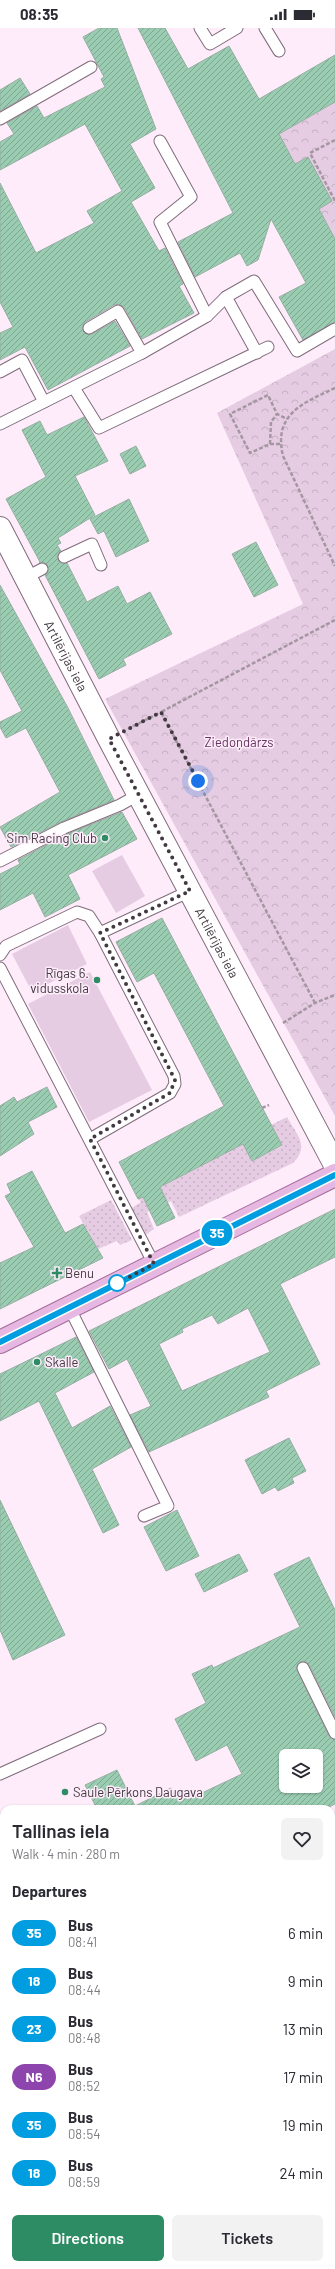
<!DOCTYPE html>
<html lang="en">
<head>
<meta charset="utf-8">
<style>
	body { margin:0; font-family:Barlow,sans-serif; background:#f2f2f3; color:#2b2b33; height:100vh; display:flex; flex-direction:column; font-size:15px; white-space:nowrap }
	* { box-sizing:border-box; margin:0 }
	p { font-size:13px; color:#7c7c81 }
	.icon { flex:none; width:22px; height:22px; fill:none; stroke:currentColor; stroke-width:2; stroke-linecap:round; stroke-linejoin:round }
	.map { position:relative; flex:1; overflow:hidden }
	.panel { position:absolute; left:0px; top:1777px; width:335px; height:464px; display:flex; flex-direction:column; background:#fff; border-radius:12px 12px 0 0; box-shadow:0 1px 3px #0004 }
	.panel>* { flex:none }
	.badge { padding:0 8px; border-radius:13px; font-size:14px; line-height:26px }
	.controls { position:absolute; left:279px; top:1721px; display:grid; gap:8px }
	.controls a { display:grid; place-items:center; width:44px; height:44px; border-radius:6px; background:#fff; box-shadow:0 1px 3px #0004; font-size:20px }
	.you { position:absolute; width:20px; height:20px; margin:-10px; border:3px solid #fff; border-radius:50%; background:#1a73e8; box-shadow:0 0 0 6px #1a73e833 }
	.map>.badge { position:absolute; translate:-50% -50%; box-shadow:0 0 0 2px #fff }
	h2 { padding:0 12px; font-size:15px; line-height:36px }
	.round { display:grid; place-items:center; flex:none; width:42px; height:42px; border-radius:6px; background:#f2f2f3 }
	.head { display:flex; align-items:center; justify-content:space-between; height:68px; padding:0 12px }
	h1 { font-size:19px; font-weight:600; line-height:30px }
	.primary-button { display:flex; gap:8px; margin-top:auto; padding:8px 12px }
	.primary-button a { flex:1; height:46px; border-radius:6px; background:#2d8c64; color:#fff; font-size:16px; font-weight:600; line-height:46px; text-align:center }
	.primary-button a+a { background:#f2f2f3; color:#2b2b33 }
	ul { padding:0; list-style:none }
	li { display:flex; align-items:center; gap:12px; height:48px; padding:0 12px }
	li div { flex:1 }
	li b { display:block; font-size:15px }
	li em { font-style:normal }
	li .badge { min-width:44px; font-weight:700; text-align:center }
	.status { display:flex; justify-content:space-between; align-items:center; height:28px; padding:0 20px; background:#fff; direction:ltr }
	.status svg { height:11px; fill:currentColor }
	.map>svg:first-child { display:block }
	.grass { fill:url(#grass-dots) }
	.park { fill:url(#park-crowns) }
	.garden { fill:#e6cce2 }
	.building { fill:url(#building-hatch); stroke:#95afa1; fill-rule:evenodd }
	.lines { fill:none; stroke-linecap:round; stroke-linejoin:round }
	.lane-casing { stroke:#806c7c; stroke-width:13 }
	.street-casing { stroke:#806c7c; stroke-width:24 }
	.secondary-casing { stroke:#806c7c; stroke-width:24 }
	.primary-casing { stroke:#a26c9b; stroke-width:24 }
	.path { stroke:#a597a2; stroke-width:2.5; stroke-dasharray:4 2; stroke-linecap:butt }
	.lane { stroke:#fff; stroke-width:11 }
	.street { stroke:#fff; stroke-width:22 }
	.secondary { stroke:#fff; stroke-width:22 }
	.primary { stroke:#e6b7e0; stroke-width:22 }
	.tram { stroke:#635861; stroke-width:1 }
	.line-casing { stroke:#fff; stroke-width:9 }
	.line { stroke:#009de0; stroke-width:6 }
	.walk { stroke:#423941; stroke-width:4; stroke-dasharray:0 7.2 }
	.poi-dot { fill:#2d8c64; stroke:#feecfa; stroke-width:1.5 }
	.stop-dot { fill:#fff; stroke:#009de0; stroke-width:2 }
	.labels { text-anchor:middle; stroke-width:3; stroke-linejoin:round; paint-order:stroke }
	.street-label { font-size:13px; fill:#423941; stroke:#feecfa }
	.park-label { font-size:13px; fill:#663460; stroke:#feecfa }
	.poi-label { font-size:13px; fill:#423941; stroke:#feecfa; text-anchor:start }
</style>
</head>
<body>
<div class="status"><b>08:35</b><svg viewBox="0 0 49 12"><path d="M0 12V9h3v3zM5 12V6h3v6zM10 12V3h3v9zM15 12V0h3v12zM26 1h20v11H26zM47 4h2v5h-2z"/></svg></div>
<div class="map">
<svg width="335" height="2241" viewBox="0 0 335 2241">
	<defs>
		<pattern id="grass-dots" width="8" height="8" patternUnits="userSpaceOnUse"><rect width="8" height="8" fill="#e6cce2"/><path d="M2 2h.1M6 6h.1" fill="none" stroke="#c6b0c3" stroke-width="1.8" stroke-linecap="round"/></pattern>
		<pattern id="park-crowns" width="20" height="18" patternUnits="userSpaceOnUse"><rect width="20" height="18" fill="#e6cce2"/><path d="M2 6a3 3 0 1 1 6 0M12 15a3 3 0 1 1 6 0" fill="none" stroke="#c6b0c3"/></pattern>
		<pattern id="building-hatch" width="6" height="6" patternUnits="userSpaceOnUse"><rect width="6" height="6" fill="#99ccb1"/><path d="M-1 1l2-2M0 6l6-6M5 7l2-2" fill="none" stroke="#7ea792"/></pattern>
	</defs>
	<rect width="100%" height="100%" fill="#feecfa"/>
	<g class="grass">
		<path d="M287,1089C297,1107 310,1118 293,1135L179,1189L171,1173L147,1184L154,1201L144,1208L130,1181L141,1174L138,1171L243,1116L252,1133L282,1118L271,1097Z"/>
		<polygon points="111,1172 132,1212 120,1217 117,1213 98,1221 79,1188"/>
	</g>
	<g class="park">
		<polygon points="335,74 335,211 279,106"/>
		<polygon points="335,321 335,1088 105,671 303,576 217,385"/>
	</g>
	<g class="garden">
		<polygon points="122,827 145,868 116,885 92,843"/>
		<polygon points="68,897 87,936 32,964 12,926"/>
		<polygon points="90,944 152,1062 89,1094 28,976"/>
	</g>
	<g class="building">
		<polygon points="99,0 117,0 156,101 130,116 155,160 131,174 159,223 165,220 183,256 179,258 194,285 142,311 124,279 118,276 114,277 85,294 82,300 83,303 86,306 92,306 115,293 130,318 48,362 25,319 0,332 0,305 13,299 0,274 0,155 36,225 94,195 87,183 122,163 85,96 0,142 0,114 14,106 7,95 37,78 44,90 105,59 101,51 104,49 83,9"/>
		<polygon points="138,0 165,0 188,41 229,18 259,71 335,27 335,74 279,106 295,136 308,129 332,173 319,181 335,211 335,294 303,312 279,269 306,255 271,191 258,232 247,238 240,225 195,249 178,214 233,185"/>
		<polygon points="20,50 30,66 0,83 0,62"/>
		<polygon points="84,389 108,433 75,448 95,487 58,510 61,515 57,517 61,523 57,528 58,532 60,535 67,535 87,574 118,558 127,576 150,564 172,606 123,631 126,637 99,651 45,547 48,544 48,538 45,535 39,535 40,534 6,471 46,449 22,402 40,393 47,407"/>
		<polygon points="136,418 146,438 130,446 120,426"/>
		<polygon points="129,471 149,513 116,529 104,503 98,506 90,491"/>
		<polygon points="256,514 278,557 254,569 232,526"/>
		<polygon points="0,557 67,678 114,772 61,794 11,819 0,799 60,764 26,700 6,710 0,699 0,694 22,683 0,642"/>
		<polygon points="122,784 137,811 68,847 80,871 45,889 33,865 0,882 0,846 20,836 18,832 67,806"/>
		<polygon points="162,890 282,1117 252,1133 243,1116 160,1159 175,1190 157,1198 143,1169 138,1171 119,1134 224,1078 154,945 137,954 116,914"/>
		<polygon points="47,1059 57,1079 28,1094 34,1106 0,1128 0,1078 14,1069 17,1074"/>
		<polygon points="32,1143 65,1205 83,1196 103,1230 0,1281 0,1235 34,1219 5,1168 11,1165 7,1156"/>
		<path d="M335,1181V1229L280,1256L320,1336L266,1363L269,1369L149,1424L130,1387L151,1378L127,1331L109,1341L89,1303ZM248,1280L270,1324L182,1363L159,1316L183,1304L182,1301L212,1287L218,1296Z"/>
		<polygon points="76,1309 94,1344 55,1365 72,1400 110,1378 131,1419 92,1441 119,1497 103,1505 39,1373 0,1393 0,1346"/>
		<polygon points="289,1410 306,1443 292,1450 294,1455 278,1463 275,1459 262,1466 245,1432"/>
		<polygon points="0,1472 65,1607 13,1632 0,1602"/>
		<polygon points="177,1482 199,1528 166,1543 144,1499"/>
		<polygon points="239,1526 248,1543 204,1564 195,1546"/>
		<path d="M309,1529L335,1582V1689L309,1637L304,1633L300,1634L296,1640L329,1708L335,1712V1776L325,1781H97L85,1757L117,1742L135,1778L171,1760L173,1765L181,1761L187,1772L242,1746L227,1717L196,1733L175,1691L206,1675L192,1646L212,1637L213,1640L300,1599L274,1546ZM286,1728H316V1758H286Z"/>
	</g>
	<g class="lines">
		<defs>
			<g id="lane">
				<polyline points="200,0 210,16 237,0"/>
				<polyline points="265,0 279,23"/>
				<polyline points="0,91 91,39"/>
				<polyline points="160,113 191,169 160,194 207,288"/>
				<polyline points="226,269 257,325"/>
				<polyline points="89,300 118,283 142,325"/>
				<polyline points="0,344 22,332 44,374"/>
				<polyline points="74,360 99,400 268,319"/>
				<polyline points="0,396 142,325 207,288 226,269 254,253 297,323 335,301"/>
				<polyline points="64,529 92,516 101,537"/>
				<polyline points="27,549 42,541"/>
				<polyline points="0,833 64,800 120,777 138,767"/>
				<polyline points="100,905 190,863"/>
				<polyline points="0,927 6,918 77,884 89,888 100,905 174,1048 175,1056 170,1065 90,1111"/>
				<polyline points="0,940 154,1236"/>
				<polyline points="69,1279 168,1478 144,1488"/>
				<polyline points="303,1640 335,1705"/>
				<polyline points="0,1746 100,1701"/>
				<polyline points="0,2031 4,2040"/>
				<polyline points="331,2141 335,2149"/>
				<polyline points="278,2237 279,2241"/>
			</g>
			<g id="street">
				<path id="s1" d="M0,500L109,711L335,1137"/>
			</g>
			<g id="secondary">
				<polyline points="0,1804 4,1814"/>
				<polyline points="331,1810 335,1808"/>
				<polyline points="0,1965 4,1964"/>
				<polyline points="186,2237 188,2241"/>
			</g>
			<polyline id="primary" points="0,1314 335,1147"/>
		</defs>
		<use href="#lane" class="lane-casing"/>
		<use href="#street" class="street-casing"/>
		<use href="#secondary" class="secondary-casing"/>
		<use href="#primary" class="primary-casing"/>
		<g class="path">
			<polyline points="335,112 310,125 335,173"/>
			<path d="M335,360C303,375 273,386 283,428L335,538"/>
			<polyline points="270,416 271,394 277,386"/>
			<polyline points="280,416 270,416 250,425 230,386 268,367 277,386 287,391"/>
			<polyline points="128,701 161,684"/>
			<polyline points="315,975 161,684 335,592"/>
			<polyline points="283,995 315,975 335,967"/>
			<polyline points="262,1080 269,1077"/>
		</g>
		<use href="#lane" class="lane"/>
		<use href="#street" class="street"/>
		<use href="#secondary" class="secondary"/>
		<use href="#primary" class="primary"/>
		<g class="tram">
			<polyline points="331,1804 335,1802"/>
			<polyline points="331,1819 335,1817"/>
			<polyline points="0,1960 4,1958"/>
			<polyline points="0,1971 4,1969"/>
		</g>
	</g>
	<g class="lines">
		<defs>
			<polyline id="line" points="0,1314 335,1147"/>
		</defs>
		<use href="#line" class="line-casing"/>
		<use href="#line" class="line"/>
		<polyline class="walk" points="117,1255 114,1257 154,1236 90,1111 170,1065 175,1052 100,905 190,863 109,711 161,684 198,753"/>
	</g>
	<g class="poi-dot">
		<circle cx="105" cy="810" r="4"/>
		<circle cx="97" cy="952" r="4"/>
		<path d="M55 1239h4v4h4v4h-4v4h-4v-4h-4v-4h4z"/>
		<circle cx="37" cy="1334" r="4"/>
		<circle cx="65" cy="1764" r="4"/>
	</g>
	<circle class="stop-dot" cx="117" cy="1255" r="8"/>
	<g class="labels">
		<g class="street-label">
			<text dy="5" stroke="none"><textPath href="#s1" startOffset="144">Artilērijas iela</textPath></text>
			<text dy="5" stroke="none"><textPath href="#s1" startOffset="468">Artilērijas iela</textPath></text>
		</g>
		<g class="park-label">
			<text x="239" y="719">Ziedoņdārzs</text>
		</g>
		<g class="poi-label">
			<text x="97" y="815" text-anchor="end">Sim Racing Club</text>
			<text x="89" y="950" text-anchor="end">Rīgas 6.<tspan x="89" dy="15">vidusskola</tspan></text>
			<text x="65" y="1250">Benu</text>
			<text x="45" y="1339">Skalle</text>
			<text x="73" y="1769">Saule Pērkons Daugava</text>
		</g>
	</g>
</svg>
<div class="controls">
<a><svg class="icon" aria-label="layers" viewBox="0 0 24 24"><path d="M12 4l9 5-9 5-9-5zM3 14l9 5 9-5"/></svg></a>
</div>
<div class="you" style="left:198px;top:753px"></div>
<b class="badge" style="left:217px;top:1205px;background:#009de0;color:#fff">35</b>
<section class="panel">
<div class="head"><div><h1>Tallinas iela</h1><p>Walk · 4 min · 280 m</p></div><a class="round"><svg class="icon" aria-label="heart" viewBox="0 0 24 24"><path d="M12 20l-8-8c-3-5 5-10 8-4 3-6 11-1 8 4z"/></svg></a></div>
<h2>Departures</h2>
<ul>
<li><span class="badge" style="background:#009de0;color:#fff">35</span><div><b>Bus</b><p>08:41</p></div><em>6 min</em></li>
<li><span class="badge" style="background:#009de0;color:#fff">18</span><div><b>Bus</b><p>08:44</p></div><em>9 min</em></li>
<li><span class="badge" style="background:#009de0;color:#fff">23</span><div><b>Bus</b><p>08:48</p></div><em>13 min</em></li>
<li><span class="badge" style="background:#8e44ad;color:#fff">N6</span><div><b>Bus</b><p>08:52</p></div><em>17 min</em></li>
<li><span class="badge" style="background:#009de0;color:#fff">35</span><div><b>Bus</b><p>08:54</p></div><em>19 min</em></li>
<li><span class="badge" style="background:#009de0;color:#fff">18</span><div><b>Bus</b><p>08:59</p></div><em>24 min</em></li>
</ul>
<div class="primary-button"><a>Directions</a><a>Tickets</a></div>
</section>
</div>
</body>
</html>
